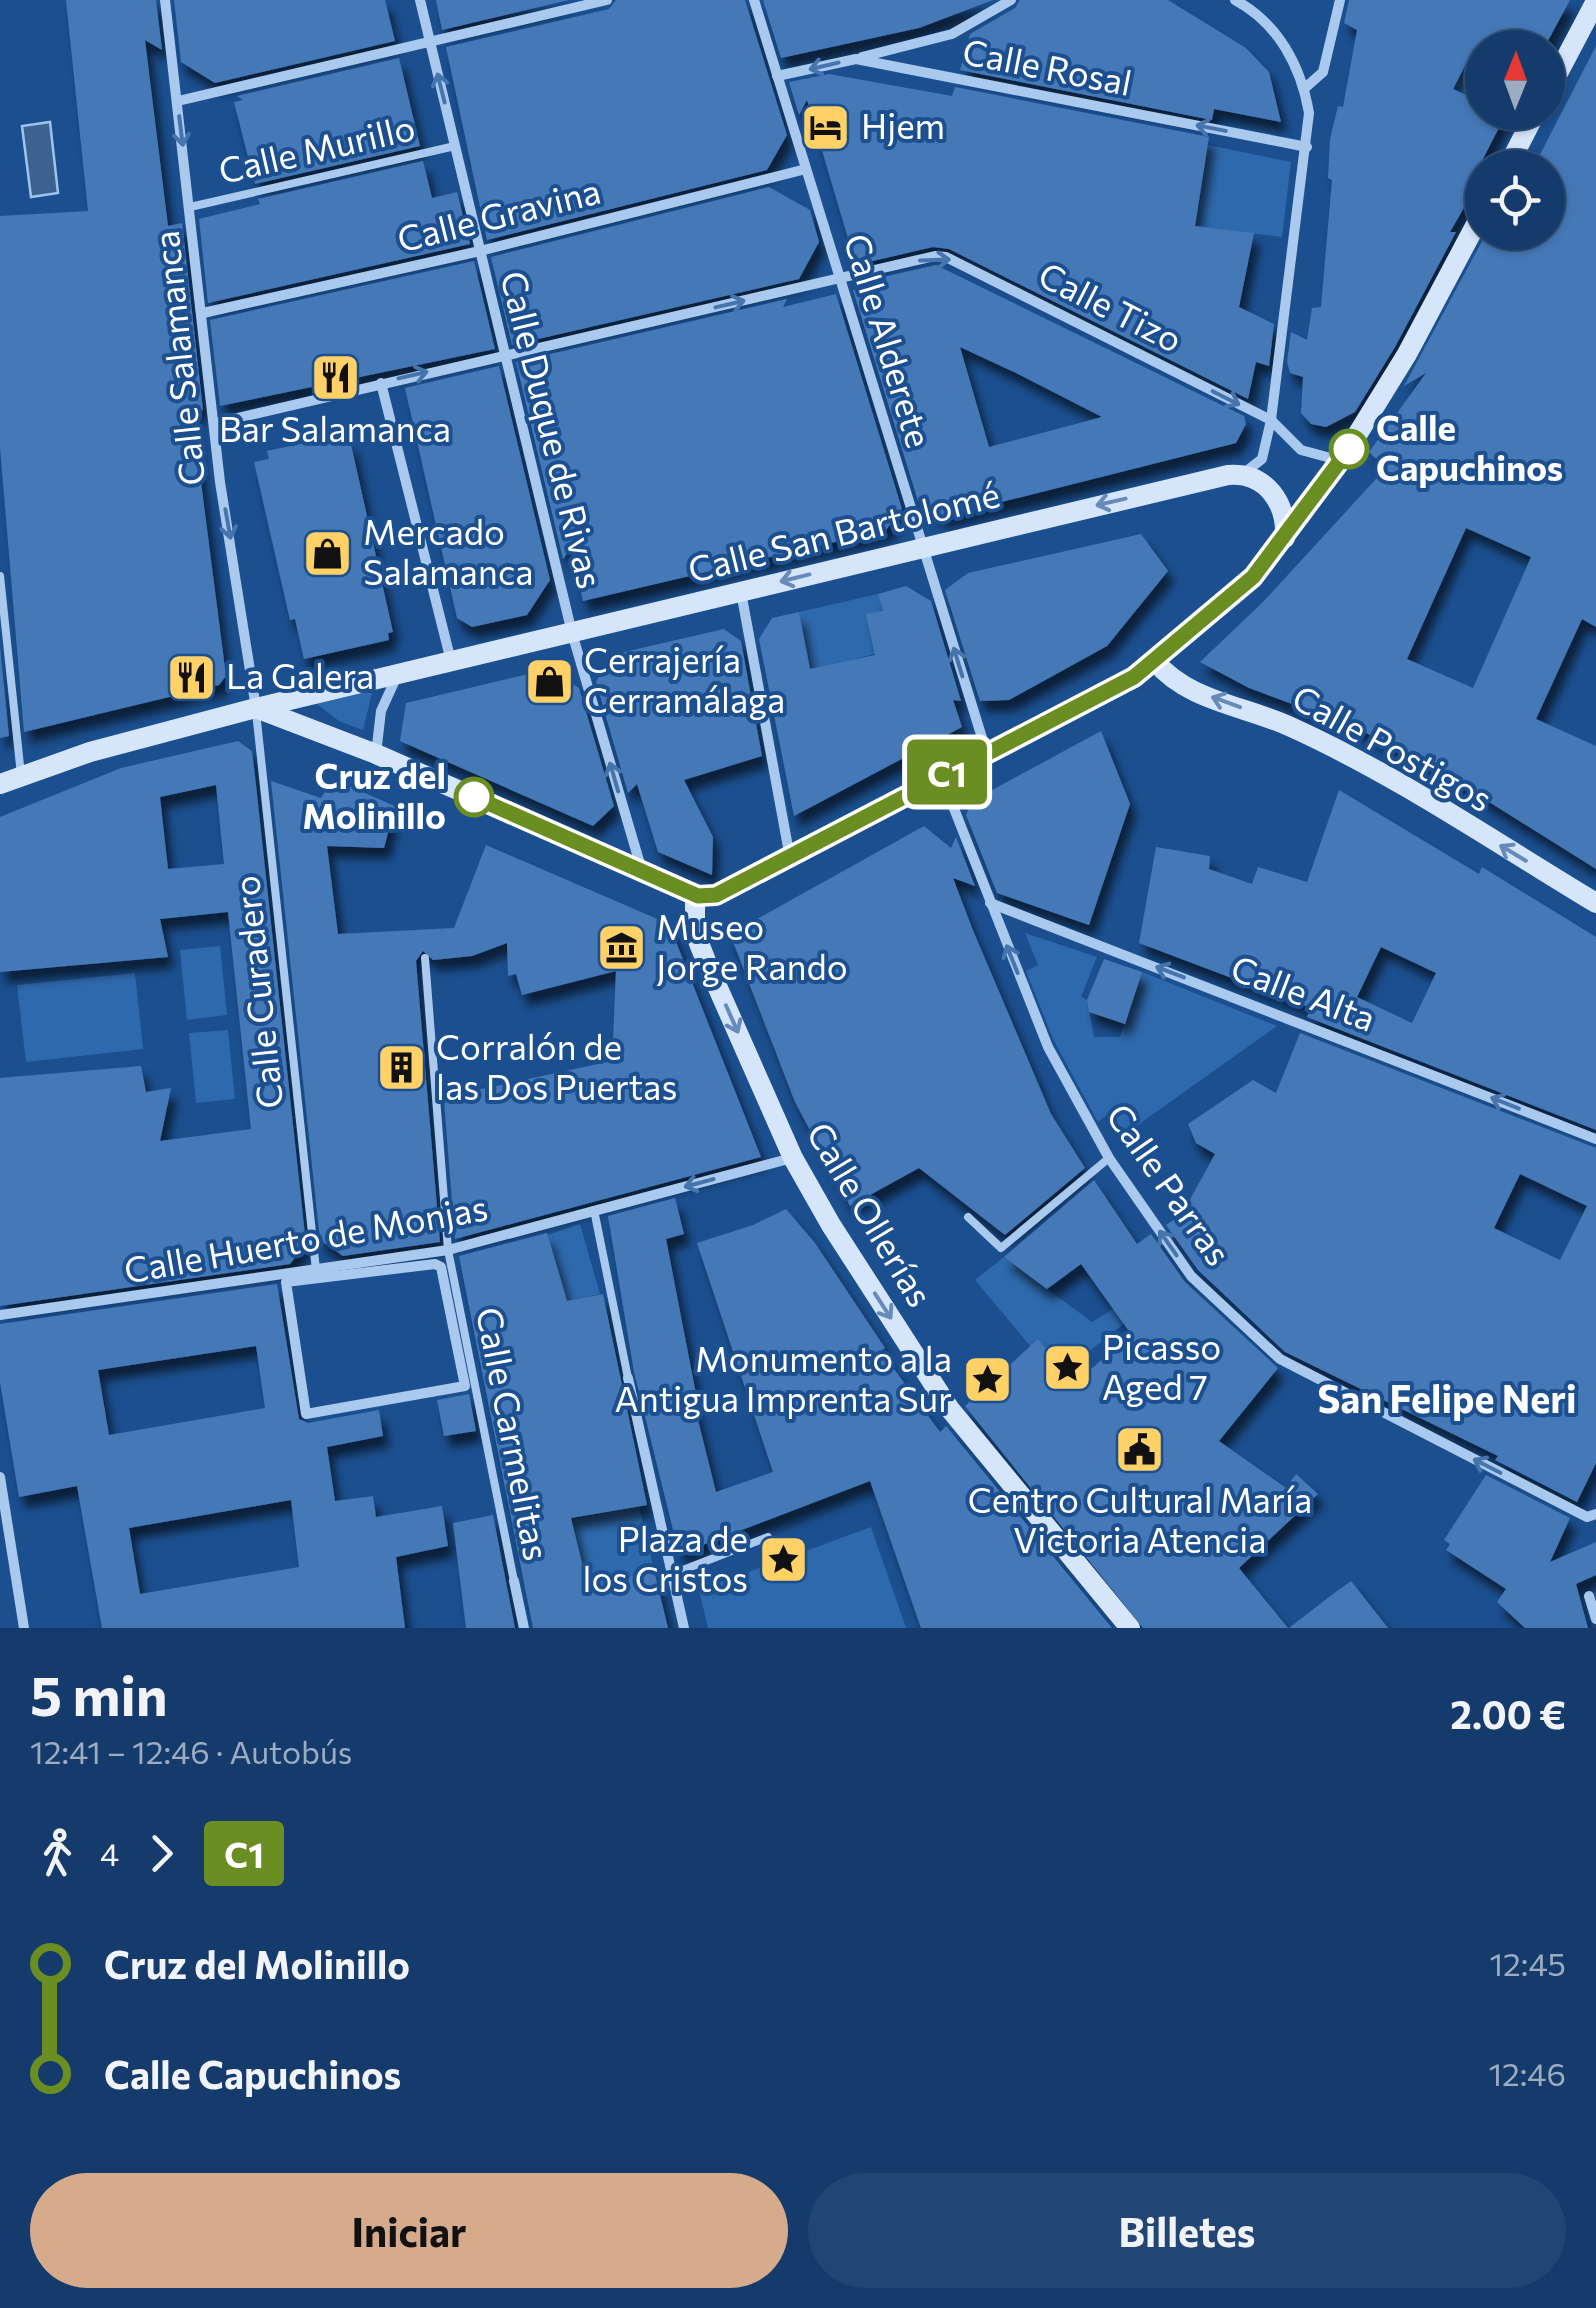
<!DOCTYPE html>
<html lang="es">
<head>
<meta charset="utf-8">
<style>
	body { margin:0; font-family:Commissioner,sans-serif; background:#214673; color:#f1f3f6; height:100vh; display:flex; flex-direction:column; font-size:38px; white-space:nowrap }
	* { box-sizing:border-box; margin:0 }
	p { font-size:32px; color:#9dadc1 }
	.icon { flex:none; width:55px; height:55px; fill:none; stroke:currentColor; stroke-width:2; stroke-linecap:round; stroke-linejoin:round }
	.map { position:relative; height:1628px; overflow:hidden }
	.drawer { display:flex; flex-direction:column; background:#143b6b; flex:1 }
	.drawer>* { flex:none }
	.badge { padding:0 20px; border-radius:8px; font-size:35px; line-height:65px }
	.needle { width:65px; rotate:1deg }
	.tools { position:absolute; left:1465px; top:30px; display:grid; gap:20px }
	.tools a { display:grid; place-items:center; width:100px; height:100px; border-radius:50%; background:#143b6b; box-shadow:0 2px 8px #0004,0 0 0 2px #33557e; font-size:50px }
	.map>.badge { position:absolute; translate:-50% -50%; box-shadow:0 0 0 5px #fff }
	.legs { display:flex; align-items:center; gap:15px; height:110px; padding:0 30px; font-size:32px }
	.legs p { margin-inline-start:auto }
	.summary { display:flex; align-items:center; justify-content:space-between; height:170px; padding:0 30px }
	h1 { font-size:55px; font-weight:700; line-height:75px }
	.button { display:flex; gap:20px; margin-top:auto; padding:20px 30px }
	.button a { flex:1; height:115px; border-radius:60px; background:#d6ab8b; color:#111; font-size:40px; font-weight:700; line-height:115px; text-align:center }
	.button a+a { background:#214673; color:#f1f3f6 }
	ul { padding:0 30px; list-style:none }
	li { display:flex; align-items:center; gap:35px; height:110px; font-size:38px }
	li i { display:grid; place-items:center; width:15px; height:100%; margin:0 12px; background:currentColor }
	li i::after { content:''; width:25px; height:25px; margin:-12px; border:8px solid; border-radius:50%; background:#143b6b }
	li p { margin-inline-start:auto }
	li:first-child i { background:linear-gradient(#0000 50%,currentColor 0) }
	li:last-child i { background:linear-gradient(currentColor 50%,#0000 0) }
	.map>svg:first-child { display:block }
	.green { fill:#2e69ad }
	.water { fill:#3c6290; stroke:#9cc4f0; stroke-width:2.5 }
	.building { fill:#4478b7; fill-rule:evenodd; filter:url(#shadow) }
	.lines { fill:none; stroke-linecap:round; stroke-linejoin:round }
	.lane { stroke:#a9c9ee; stroke-width:8 }
	.street { stroke:#a9c9ee; stroke-width:10 }
	.secondary { stroke:#d6e6fa; stroke-width:20 }
	.oneway { stroke:#4674ac }
	.oneway2 { stroke:#668bba }
	.line-1-casing { stroke:#fff; stroke-width:22 }
	.line-1 { stroke:#6b8e23; stroke-width:15 }
	.stop-1-dot { fill:#fff; stroke:#6b8e23; stroke-width:5 }
	.labels { text-anchor:middle; stroke-width:8; stroke-linejoin:round; paint-order:stroke }
	.street-label { font-size:35px; fill:#fff; stroke:#1b4f8f }
	.poi-label { font-size:35px; fill:#fff; stroke:#1b4f8f; text-anchor:start }
	.stop-label { font-size:35px; font-weight:bold; fill:#fff; stroke:#1b4f8f; text-anchor:start }
	.neighbourhood-label { font-size:38px; font-weight:bold; fill:#fff; stroke:#1b4f8f }
</style>
</head>
<body>
<div class="map">
<svg width="1596" height="1628" viewBox="0 0 1596 1628">
	<defs>
		<filter id="shadow"><feDropShadow dx="6" dy="11" stdDeviation="5" flood-color="#0009"/></filter>
	</defs>
	<rect width="100%" height="100%" fill="#1b4f8f"/>
	<g class="green">
		<polygon points="1451,36 1482,53 1482,102 1430,77"/>
		<polygon points="1208,145 1291,162 1282,237 1195,226"/>
		<polygon points="878,594 883,611 881,652 848,661 812,681 799,612"/>
		<polygon points="373,689 363,730 339,721 314,702"/>
		<polygon points="1025,933 1097,957 1081,997 1087,1000 1094,1037 1120,1037 1142,972 1277,1026 1121,1137 1108,1114 1098,1122 1054,1041 1026,971 1038,965"/>
		<polygon points="220,946 227,1015 187,1020 180,950"/>
		<polygon points="135,973 143,1049 26,1062 17,985"/>
		<polygon points="228,1030 235,1099 196,1103 189,1033"/>
		<polygon points="580,1224 600,1294 567,1301 547,1235"/>
		<polygon points="1004,1257 1092,1322 1123,1303 1134,1316 1056,1377 975,1280"/>
		<polygon points="639,1506 654,1570 587,1588 572,1519"/>
		<polygon points="871,1527 906,1628 708,1628 699,1590"/>
	</g>
	<polygon class="water" points="50,122 58,193 31,197 22,126"/>
	<g class="building">
		<polygon points="66,0 156,0 162,50 145,40 168,226 182,223 203,410 192,412 226,676 219,685 24,732 0,447 0,216 88,211"/>
		<polygon points="174,0 385,0 395,41 215,83 181,62"/>
		<polygon points="436,0 569,0 442,30"/>
		<polygon points="616,0 745,0 787,135 767,170 487,240 446,47 609,9"/>
		<polygon points="763,0 993,0 919,28 781,58"/>
		<polygon points="1020,0 1168,0 1246,48 1269,72 1281,122 1214,109 1212,120 960,70 970,34 1015,8"/>
		<polygon points="1349,0 1570,0 1544,48 1474,48 1453,89 1482,102 1482,112 1507,112 1467,190 1473,192 1450,232 1456,232 1395,347 1355,412 1326,427 1311,424 1301,413 1303,377 1290,373 1287,362 1291,332 1307,340 1312,308 1321,307 1332,180 1328,178 1330,139 1338,106 1343,107 1357,30 1344,23"/>
		<path d="M1596,46V627L1582,619L1536,719L1596,746V869L1470,790L1359,729L1249,688L1200,662L1264,601L1386,468L1369,452L1426,373L1404,386L1487,232H1548V168H1533ZM1466,528L1531,557L1473,688L1407,659Z"/>
		<polygon points="399,58 420,146 255,184 234,102 243,100 237,96"/>
		<polygon points="829,74 952,96 955,87 1209,137 1195,226 1254,233 1239,307 1274,324 1269,366 1256,362 1248,399 949,249 933,247 856,265 807,100 799,115 789,82"/>
		<polygon points="423,161 432,198 457,192 470,244 208,303 199,219 260,204 258,199"/>
		<polygon points="769,187 810,210 819,242 799,279 512,345 491,257"/>
		<polygon points="474,261 495,349 220,406 210,320"/>
		<path d="M936,265L1244,416L1246,424L1236,443L942,517L918,501L853,290L863,287L861,282ZM960,347L1016,373L1102,417L989,447Z"/>
		<polygon points="836,294 902,509 886,530 583,601 571,548 563,559 516,362 787,299 783,307"/>
		<polygon points="499,366 550,580 527,615 472,627 457,618 405,388"/>
		<polygon points="332,437 333,444 350,440 393,632 388,633 389,640 304,659 295,619 290,620 254,462 269,459 267,451"/>
		<polygon points="1141,534 1168,571 1107,646 1009,700 980,701 945,590 968,573"/>
		<polygon points="906,586 931,601 961,701 953,700 962,727 794,816 759,639 772,618 799,612 810,669 875,655 866,614 883,611 878,594"/>
		<polygon points="724,629 741,641 762,756 684,780 713,837 712,875 658,852 637,784 628,793 596,682 611,655"/>
		<polygon points="0,647 9,736 0,738"/>
		<polygon points="549,669 579,688 614,806 593,826 400,741 406,703"/>
		<polygon points="1101,731 1130,804 1089,925 997,893 966,815 972,801"/>
		<path d="M238,741L252,751L255,776L306,1244L290,1264L0,1306V1078L141,1066L146,1092L171,1088L160,1141L251,1129L228,912L160,919L168,957L0,972V817L121,768ZM216,785L224,864L168,869L160,797Z"/>
		<polygon points="332,779 395,806 384,848 327,846 338,934 454,928 486,845 669,924 761,1157 455,1239 443,1088 482,1082 467,1092 612,1061 616,971 522,995 516,974 508,976 507,943 472,956 433,960 423,951 416,961 440,1242 343,1256 320,1240 271,781 321,798"/>
		<path d="M1339,790L1479,874L1482,867L1596,937V1130L1307,1017L1311,1008L1139,943L1156,847L1210,856L1209,869L1252,884L1258,867L1307,882ZM1381,947L1436,973L1412,1023L1357,997Z"/>
		<polygon points="924,826 951,848 956,837 975,886 953,878 972,928 1051,1114 1085,1168 1005,1235 919,1168 850,1206 795,1102 730,934"/>
		<polygon points="1104,959 1142,972 1125,1024 1089,1012 1087,1000"/>
		<path d="M1300,1033L1596,1148V1463L1577,1502L1495,1460L1498,1456L1285,1352L1198,1270L1166,1225L1182,1214L1215,1154L1196,1143L1188,1124L1253,1080L1276,1093ZM1520,1174L1587,1206L1560,1260L1494,1228Z"/>
		<polygon points="1094,1180 1137,1244 1151,1234 1185,1282 1278,1368 1219,1441 1286,1488 1296,1474 1318,1494 1239,1568 1288,1628 1143,1628 965,1406 1038,1339 1074,1384 1131,1334 1081,1264 1047,1289 1004,1257"/>
		<polygon points="675,1198 684,1234 666,1239 697,1399 693,1400 716,1492 773,1472 697,1243 753,1225 786,1209 815,1243 885,1348 881,1351 940,1432 946,1426 1112,1628 921,1628 870,1481 679,1554 634,1372 608,1216"/>
		<polygon points="547,1233 567,1301 603,1294 647,1505 571,1518 588,1588 654,1570 668,1628 533,1628 459,1256"/>
		<path d="M277,1284L299,1419L308,1423L379,1410L383,1436L327,1447L335,1501L373,1496L376,1517L442,1506L448,1546L396,1557L405,1628H102L77,1486L19,1497L0,1382V1324ZM256,1346L265,1408L109,1435L98,1370ZM291,1500L299,1567L140,1594L129,1528Z"/>
		<polygon points="469,1394 476,1431 444,1436 437,1400"/>
		<polygon points="1486,1475 1570,1518 1550,1562 1596,1542 1596,1575 1576,1584 1588,1628 1525,1628 1497,1602 1506,1589 1446,1550 1450,1544 1444,1540"/>
		<polygon points="493,1515 515,1628 466,1628 453,1523"/>
		<polygon points="1351,1581 1388,1628 1289,1628 1333,1594"/>
	</g>
	<g class="lines">
		<g class="lane">
			<polyline points="190,207 455,146"/>
			<polyline points="0,576 21,775"/>
			<polyline points="256,712 316,1270"/>
			<polyline points="425,958 448,1250 514,1581"/>
			<polyline points="594,1210 628,1378"/>
			<polyline points="968,1217 1001,1248 1109,1158"/>
			<polyline points="670,1575 768,1537"/>
		</g>
		<g class="street">
			<polyline points="165,0 220,482 256,708"/>
			<polyline points="420,0 572,633 640,864 637,870"/>
			<polyline points="754,0 983,741 980,754"/>
			<path d="M1235,0C1278,23 1301,66 1309,113L1271,420L1262,459L1244,473"/>
			<polyline points="862,57 952,34 1011,0"/>
			<polyline points="777,76 856,59 1307,147"/>
			<polyline points="1305,88 1323,72 1340,0"/>
			<polyline points="178,101 607,0"/>
			<polyline points="203,313 480,251 806,169"/>
			<polyline points="381,383 451,661"/>
			<polyline points="216,423 935,256 946,257 1271,420 1301,450 1338,460"/>
			<polyline points="741,592 788,847 794,852"/>
			<polyline points="376,754 381,711 396,678"/>
			<polyline points="954,769 951,801 1048,1047 1109,1158 1191,1276 1280,1359 1587,1517 1596,1514"/>
			<polyline points="990,903 1596,1139"/>
			<polygon points="435,1264 441,1267 465,1386 306,1414 286,1282"/>
			<polyline points="0,1315 448,1250 792,1158"/>
			<polyline points="628,1378 684,1628"/>
			<polyline points="0,1477 24,1628"/>
			<polyline points="514,1581 524,1628"/>
			<polyline points="1589,1596 1596,1619"/>
		</g>
		<g class="secondary">
			<polyline points="1548,92 1596,1"/>
			<polyline points="1507,168 1536,112"/>
			<path d="M1155,661C1187,701 1246,706 1291,727C1397,775 1496,843 1596,903"/>
			<polyline points="256,708 376,754 699,896 716,895 1134,677 1253,577 1349,448 1407,354 1482,213"/>
			<path d="M0,784L90,752L256,708L1228,475C1266,472 1287,503 1285,538"/>
			<polyline points="695,894 695,933 706,961 793,1158 831,1225 949,1408 1130,1628"/>
		</g>
	</g>
	<defs><path id="oneway-shaft" d="M-6 0H5M1.5-3L5.5 0L1.5 3" fill="none" stroke-width="1.6" stroke-linecap="round" stroke-linejoin="round" transform="scale(2.5)"/></defs>
	<g class="oneway">
		<use href="#oneway-shaft" transform="translate(824 66) rotate(167)"/>
		<use href="#oneway-shaft" transform="translate(441 88) rotate(-104)"/>
		<use href="#oneway-shaft" transform="translate(1211 128) rotate(-169)"/>
		<use href="#oneway-shaft" transform="translate(181 131) rotate(83)"/>
		<use href="#oneway-shaft" transform="translate(935 260) rotate(-2)"/>
		<use href="#oneway-shaft" transform="translate(730 304) rotate(-13)"/>
		<use href="#oneway-shaft" transform="translate(413 375) rotate(-13)"/>
		<use href="#oneway-shaft" transform="translate(1226 398) rotate(27)"/>
		<use href="#oneway-shaft" transform="translate(228 524) rotate(80)"/>
		<use href="#oneway-shaft" transform="translate(958 662) rotate(-107)"/>
		<use href="#oneway-shaft" transform="translate(614 777) rotate(-106)"/>
		<use href="#oneway-shaft" transform="translate(1012 959) rotate(-112)"/>
		<use href="#oneway-shaft" transform="translate(1170 972) rotate(-159)"/>
		<use href="#oneway-shaft" transform="translate(1505 1103) rotate(-158)"/>
		<use href="#oneway-shaft" transform="translate(699 1183) rotate(165)"/>
		<use href="#oneway-shaft" transform="translate(1168 1243) rotate(-125)"/>
		<use href="#oneway-shaft" transform="translate(1487 1466) rotate(-153)"/>
	</g>
	<g class="oneway2">
		<use href="#oneway-shaft" transform="translate(1111 502) rotate(167)"/>
		<use href="#oneway-shaft" transform="translate(795 578) rotate(166)"/>
		<use href="#oneway-shaft" transform="translate(1226 702) rotate(-160)"/>
		<use href="#oneway-shaft" transform="translate(1513 853) rotate(-149)"/>
		<use href="#oneway-shaft" transform="translate(732 1019) rotate(66)"/>
		<use href="#oneway-shaft" transform="translate(883 1306) rotate(57)"/>
	</g>
	<g class="lines">
		<defs>
			<polyline id="line-1" points="474,797 698,896 716,895 1134,677 1253,577 1349,449"/>
		</defs>
		<use href="#line-1" class="line-1-casing"/>
		<use href="#line-1" class="line-1"/>
	</g>
	<defs>
		<symbol id="hotel-square" viewBox="-11 -11 22 22"><rect x="-9" y="-9" width="18" height="18" rx="4" fill="#ffd166" stroke="#1b4f8f"/><path d="M-6-4.5h1.5V1H6V5H4.5V3h-9V5H-6ZM-4 0a1.8 1.8 0 1 1 3.6 0ZM.5 0V-2.5h3Q6-2.5 6 0Z" fill="#111"/></symbol>
		<symbol id="restaurant-square" viewBox="-11 -11 22 22"><rect x="-9" y="-9" width="18" height="18" rx="4" fill="#ffd166" stroke="#1b4f8f"/><path d="M-5-6h1v4h1v-4h1v4h1v-4h1v5L-1.5 .5V6h-2V.5L-5-1ZM5-6V6H3V1.5H1.5Q1.5-4 5-6Z" fill="#111"/></symbol>
		<symbol id="shop-square" viewBox="-11 -11 22 22"><rect x="-9" y="-9" width="18" height="18" rx="4" fill="#ffd166" stroke="#1b4f8f"/><path d="M-5-2.5h2.3a2.7 3.5 0 0 1 5.4 0H5L5.5 6h-11ZM-1.5-2.5h3a1.5 2.3 0 0 0-3 0Z" fill="#111"/></symbol>
		<symbol id="museum-square" viewBox="-11 -11 22 22"><rect x="-9" y="-9" width="18" height="18" rx="4" fill="#ffd166" stroke="#1b4f8f"/><path d="M0-6L6-3V-2H-6V-3ZM-5-1h2V3h-2ZM-1-1h2V3h-2ZM3-1h2V3H3ZM-6 4H6V6H-6Z" fill="#111"/></symbol>
		<symbol id="building-square" viewBox="-11 -11 22 22"><rect x="-9" y="-9" width="18" height="18" rx="4" fill="#ffd166" stroke="#1b4f8f"/><path d="M-4-6H4V6H1V3H-1V6H-4ZM-2.5-4.3h1.7v1.8h-1.7ZM.8-4.3h1.7v1.8H.8ZM-2.5-1h1.7V.8h-1.7ZM.8-1h1.7V.8H.8Z" fill="#111"/></symbol>
		<symbol id="sight-square" viewBox="-11 -11 22 22"><rect x="-9" y="-9" width="18" height="18" rx="4" fill="#ffd166" stroke="#1b4f8f"/><path d="M0-6L1.8-2.2L6-1.7L2.9 1.2L3.7 5.4L0 3.3L-3.7 5.4L-2.9 1.2L-6-1.7L-1.8-2.2Z" fill="#111"/></symbol>
		<symbol id="civic-square" viewBox="-11 -11 22 22"><rect x="-9" y="-9" width="18" height="18" rx="4" fill="#ffd166" stroke="#1b4f8f"/><path d="M-.6-6.5H3V-4.5H.6V-3L4-1V1h2V6H-6V1h2V-1L-.6-3ZM-1.2 2.5V6h2.4V2.5Z" fill="#111"/></symbol>
	</defs>
	<g fill-rule="evenodd">
		<use href="#hotel-square" x="798" y="100" width="55" height="55"/>
		<use href="#restaurant-square" x="308" y="350" width="55" height="55"/>
		<use href="#shop-square" x="300" y="526" width="55" height="55"/>
		<use href="#restaurant-square" x="164" y="650" width="55" height="55"/>
		<use href="#shop-square" x="522" y="654" width="55" height="55"/>
		<use href="#museum-square" x="594" y="920" width="55" height="55"/>
		<use href="#building-square" x="374" y="1040" width="55" height="55"/>
		<use href="#sight-square" x="1040" y="1340" width="55" height="55"/>
		<use href="#sight-square" x="960" y="1352" width="55" height="55"/>
		<use href="#civic-square" x="1112" y="1422" width="55" height="55"/>
		<use href="#sight-square" x="756" y="1532" width="55" height="55"/>
	</g>
	<g class="stop-1-dot">
		<circle cx="1349" cy="449" r="18"/>
		<circle cx="474" cy="797" r="18"/>
	</g>
	<g class="labels">
		<g class="street-label">
			<text transform="translate(1047 68) rotate(11)" y="12">Calle Rosal</text>
			<text transform="translate(317 150) rotate(-13)" y="12">Calle Murillo</text>
			<text transform="translate(499 216) rotate(-14)" y="12">Calle Gravina</text>
			<text transform="translate(1110 308) rotate(27)" y="12">Calle Tizo</text>
			<text transform="translate(887 341) rotate(73)" y="12">Calle Alderete</text>
			<text transform="translate(180 358) rotate(-96)" y="12">Calle Salamanca</text>
			<text transform="translate(551 430) rotate(76)" y="12">Calle Duque de Rivas</text>
			<text transform="translate(844 533) rotate(-14)" y="12">Calle San Bartolomé</text>
			<text transform="translate(1392 749) rotate(29)" y="12">Calle Postigos</text>
			<text transform="translate(259 992) rotate(-96)" y="12">Calle Curadero</text>
			<text transform="translate(1303 994) rotate(21)" y="12">Calle Alta</text>
			<text transform="translate(1168 1185) rotate(55)" y="12">Calle Parras</text>
			<text transform="translate(869 1215) rotate(59)" y="12">Calle Ollerías</text>
			<text transform="translate(306 1240) rotate(-10)" y="12">Calle Huerto de Monjas</text>
			<text transform="translate(512 1434) rotate(79)" y="12">Calle Carmelitas</text>
		</g>
		<g class="poi-label">
			<text x="861" y="139">Hjem</text>
			<text x="335" y="442" text-anchor="middle">Bar Salamanca</text>
			<text x="363" y="545">Mercado<tspan x="363" dy="40">Salamanca</tspan></text>
			<text x="584" y="673">Cerrajería<tspan x="584" dy="40">Cerramálaga</tspan></text>
			<text x="226" y="689">La Galera</text>
			<text x="656" y="940">Museo<tspan x="656" dy="40">Jorge Rando</tspan></text>
			<text x="436" y="1060">Corralón de<tspan x="436" dy="40">las Dos Puertas</tspan></text>
			<text x="1102" y="1360">Picasso<tspan x="1102" dy="40">Aged 7</tspan></text>
			<text x="952" y="1372" text-anchor="end">Monumento a la<tspan x="952" dy="40">Antigua Imprenta Sur</tspan></text>
			<text x="1140" y="1513" text-anchor="middle">Centro Cultural María<tspan x="1140" dy="40">Victoria Atencia</tspan></text>
			<text x="748" y="1552" text-anchor="end">Plaza de<tspan x="748" dy="40">los Cristos</tspan></text>
		</g>
		<g class="stop-label">
			<text x="1376" y="441">Calle<tspan x="1376" dy="40">Capuchinos</tspan></text>
			<text x="446" y="789" text-anchor="end">Cruz del<tspan x="446" dy="40">Molinillo</tspan></text>
		</g>
		<g class="neighbourhood-label">
			<text x="1447" y="1413">San Felipe Neri</text>
		</g>
	</g>
</svg>
<div class="tools">
<a><svg class="needle" viewBox="-14 -14 28 28"><path d="M0-13l5 13h-10z" fill="#e53935"/><path d="M0 13l5-13h-10z" fill="#9dadc1"/></svg></a>
<a><svg class="icon" aria-label="locate" viewBox="0 0 24 24"><circle cx="12" cy="12" r="6"/><path d="M12 2v4M12 18v4M2 12h4M18 12h4"/></svg></a>
</div>
<b class="badge" style="left:947px;top:772px;background:#6b8e23;color:#fff">C1</b>
</div>
<section class="drawer">
<div class="summary"><div><h1>5 min</h1><p>12:41 – 12:46 · Autobús</p></div><b>2.00 €</b></div>
<div class="legs"><svg class="icon" aria-label="walk" viewBox="0 0 24 24"><circle cx="13" cy="4" r="2"/><path d="M13 8l-2 6 4 7M11 14l-3 7M7 12l3-4h3l4 4"/></svg>4<svg class="icon" aria-label="forward" viewBox="0 0 24 24"><path d="M9 5l7 7-7 7"/></svg><b class="badge" style="background:#6b8e23;color:#fff">C1</b></div>
<ul>
<li><i style="color:#6b8e23"></i><b>Cruz del Molinillo</b><p>12:45</p></li>
<li><i style="color:#6b8e23"></i><b>Calle Capuchinos</b><p>12:46</p></li>
</ul>
<div class="button"><a>Iniciar</a><a>Billetes</a></div>
</section>
</body>
</html>
